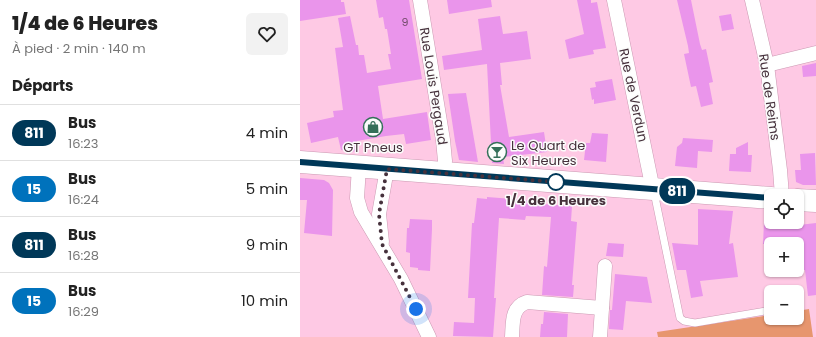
<!DOCTYPE html>
<html lang="fr">
<head>
<meta charset="utf-8">
<style>
	body { margin:0; font-family:Poppins,sans-serif; background:#f2f2f2; color:#222; height:100vh; display:flex; flex-direction:column; font-size:15px; white-space:nowrap }
	* { box-sizing:border-box; margin:0 }
	p { font-size:13px; color:#767676 }
	.icon { flex:none; width:22px; height:22px; fill:none; stroke:currentColor; stroke-width:2; stroke-linecap:round; stroke-linejoin:round }
	.map { position:relative; flex:1; overflow:hidden }
	.details { display:flex; flex-direction:column; background:#fff; width:300px }
	.details>* { flex:none }
	.badge { padding:0 8px; border-radius:13px; font-size:14px; line-height:26px }
	.controls { position:absolute; left:464px; top:189px; display:grid; gap:8px }
	.controls a { display:grid; place-items:center; width:40px; height:40px; border-radius:6px; background:#fff; box-shadow:0 1px 3px #0004; font-size:20px }
	.you { position:absolute; width:20px; height:20px; margin:-10px; border:3px solid #fff; border-radius:50%; background:#1a73e8; box-shadow:0 0 0 6px #1a73e833 }
	.map>.badge { position:absolute; translate:-50% -50%; box-shadow:0 0 0 2px #fff }
	h2 { padding:0 12px; font-size:15px; line-height:36px }
	.round { display:grid; place-items:center; flex:none; width:42px; height:42px; border-radius:6px; background:#f2f2f2 }
	.summary { display:flex; align-items:center; justify-content:space-between; height:68px; padding:0 12px }
	h1 { font-size:19px; font-weight:800; line-height:30px }
	ul { padding:0; list-style:none }
	li { display:flex; align-items:center; gap:12px; height:56px; padding:0 12px; border-top:1px solid #e0e0e0 }
	li div { flex:1 }
	li b { display:block; font-size:15px }
	li em { font-style:normal }
	li .badge { min-width:44px; font-weight:700; text-align:center }
	main { display:flex; flex:1; min-height:0 }
	.map>svg:first-child { display:block }
	.green { fill:#e7966e }
	.building { fill:#ea95eb }
	.lines { fill:none; stroke-linecap:round; stroke-linejoin:round }
	.lane-casing { stroke:#cb99b2; stroke-width:8 }
	.street-casing { stroke:#cb99b2; stroke-width:15 }
	.primary-casing { stroke:#cb99b2; stroke-width:23 }
	.lane { stroke:#fff; stroke-width:7 }
	.street { stroke:#fff; stroke-width:14 }
	.primary { stroke:#fff; stroke-width:22 }
	.line-casing { stroke:#fff; stroke-width:9 }
	.line { stroke:#003858; stroke-width:6 }
	.walk { stroke:#46313c; stroke-width:4; stroke-dasharray:0 7.2 }
	.stop-dot { fill:#fff; stroke:#003858; stroke-width:2 }
	.labels { text-anchor:middle; stroke-width:3; stroke-linejoin:round; paint-order:stroke }
	.number-label { font-size:11px; fill:#6f4a68 }
	.street-label { font-size:13px; fill:#46313c; stroke:#fbfcfb }
	.poi-label { font-size:13px; fill:#46313c; stroke:#fbfcfb; text-anchor:start }
	.stop-label { font-size:13px; font-weight:bold; fill:#46313c; stroke:#fbfcfb }
</style>
</head>
<body>
<main>
<section class="details">
<div class="summary"><div><h1>1/4 de 6 Heures</h1><p>À pied · 2 min · 140 m</p></div><a class="round"><svg class="icon" aria-label="heart" viewBox="0 0 24 24"><path d="M12 20l-8-8c-3-5 5-10 8-4 3-6 11-1 8 4z"/></svg></a></div>
<h2>Départs</h2>
<ul>
<li><span class="badge" style="background:#003858;color:#fff">811</span><div><b>Bus</b><p>16:23</p></div><em>4 min</em></li>
<li><span class="badge" style="background:#0072bc;color:#fff">15</span><div><b>Bus</b><p>16:24</p></div><em>5 min</em></li>
<li><span class="badge" style="background:#003858;color:#fff">811</span><div><b>Bus</b><p>16:28</p></div><em>9 min</em></li>
<li><span class="badge" style="background:#0072bc;color:#fff">15</span><div><b>Bus</b><p>16:29</p></div><em>10 min</em></li>
</ul>
</section>
<div class="map">
<svg width="516" height="337" viewBox="0 0 516 337">
	<rect width="100%" height="100%" fill="#fec9e4"/>
	<polygon class="green" points="509,309 513,337 358,337 357,332 471,315 471,318 497,318 497,311"/>
	<g class="building">
		<polygon points="0,0 41,0 41,2 44,2 46,14 0,21"/>
		<polygon points="76,0 109,0 122,79 78,86 83,119 127,112 131,140 106,144 104,134 86,136 57,141 58,152 41,150 38,137 11,143 7,123 34,117 33,111 43,110 35,48 43,47 38,18 50,16 56,45 58,45 59,55 64,55 67,73 91,69 88,54 91,54 87,29 85,29 83,17 79,18"/>
		<polygon points="147,0 191,0 192,7 149,14"/>
		<polygon points="277,0 291,0 291,3 297,2 306,48 293,50 294,54 269,59 265,40 284,34"/>
		<polygon points="377,0 391,0 400,44 402,50 406,49 413,82 409,83 413,104 401,107 396,86 391,87 384,54 389,53 388,46"/>
		<polygon points="431,14 434,29 422,31 419,16"/>
		<polygon points="200,16 203,34 227,31 231,59 200,63 202,85 200,85 209,137 244,132 247,152 203,157 204,164 192,163 187,64 144,70 142,56 182,50 178,19"/>
		<polygon points="516,63 516,76 503,77 502,66"/>
		<polygon points="312,79 316,100 294,104 294,99 292,100 290,88 296,87 295,82"/>
		<polygon points="166,93 178,162 159,160 155,141 148,94"/>
		<polygon points="292,133 308,134 306,162 284,160 286,143 290,143"/>
		<polygon points="383,138 413,140 412,152 398,151 397,168 375,166 377,147 382,143"/>
		<polygon points="448,142 448,155 452,155 451,172 429,171 430,154 436,154 436,148"/>
		<polygon points="515,153 516,185 503,185 496,182 495,170 501,170 500,154"/>
		<polygon points="0,178 24,180 29,183 33,190 32,236 4,233 7,200 0,200"/>
		<polygon points="187,197 227,200 227,203 272,206 271,221 277,222 272,285 274,285 273,297 242,295 244,266 247,267 251,217 226,216 225,220 199,218 194,298 196,298 193,337 153,336 154,322 174,323 175,298 168,298 172,223 174,223 177,198 187,199"/>
		<polygon points="398,209 433,211 429,244 433,243 438,277 400,281 403,296 391,298 386,270 377,270 372,243 398,245"/>
		<polygon points="110,219 132,220 132,229 130,271 118,270 118,268 110,267 110,253 106,252 107,228 109,228"/>
		<polygon points="464,222 499,222 499,225 516,223 516,295 508,296 505,270 497,270 497,244 463,244"/>
		<polygon points="308,243 324,244 323,257 306,256"/>
		<polygon points="315,274 347,277 352,303 326,301 323,330 309,329 310,310 312,310"/>
		<polygon points="244,312 268,314 267,337 240,337 241,324 243,324"/>
	</g>
	<g class="lines">
		<defs>
			<polyline id="lane" points="354,192 380,318 384,321 395,323 471,310"/>
			<g id="street">
				<polyline points="120,0 143,140 145,161 144,173"/>
				<polyline points="314,0 353,190"/>
				<polyline points="452,0 467,65 480,170 482,196"/>
				<polyline points="467,65 516,53"/>
				<polyline points="59,167 57,198 61,212 101,279 129,337"/>
				<polyline points="82,242 79,214 87,169"/>
				<path d="M212,337C213,323 211,307 227,302L302,308"/>
				<polyline points="300,337 305,266"/>
			</g>
			<g id="primary">
				<polyline points="0,162 471,198"/>
				<polyline points="497,200 516,201"/>
			</g>
		</defs>
		<use href="#lane" class="lane-casing"/>
		<use href="#street" class="street-casing"/>
		<use href="#primary" class="primary-casing"/>
		<use href="#lane" class="lane"/>
		<use href="#street" class="street"/>
		<use href="#primary" class="primary"/>
	</g>
	<g class="lines">
		<defs>
			<polyline id="line" points="0,162 471,198"/>
		</defs>
		<use href="#line" class="line-casing"/>
		<use href="#line" class="line"/>
		<polyline class="walk" points="116,309 82,244 79,214 87,169 257,182 256,182"/>
	</g>
	<defs>
		<symbol id="shop-ring" viewBox="-11 -11 22 22"><circle r="9.5" fill="#fbfcfb" stroke="#346f59" stroke-width="1.5"/><path d="M-5-2.5h2.3a2.7 3.5 0 0 1 5.4 0H5L5.5 6h-11ZM-1.5-2.5h3a1.5 2.3 0 0 0-3 0Z" fill="#346f59"/></symbol>
		<symbol id="bar-ring" viewBox="-11 -11 22 22"><circle r="9.5" fill="#fbfcfb" stroke="#346f59" stroke-width="1.5"/><path d="M-6-5H6L.8 .8V4.5H3.5V6h-7V4.5H-.8V.8Z" fill="#346f59"/></symbol>
	</defs>
	<g fill-rule="evenodd">
		<use href="#shop-ring" x="62" y="116" width="22" height="22"/>
		<use href="#bar-ring" x="186" y="141" width="22" height="22"/>
	</g>
	<circle class="stop-dot" cx="256" cy="182" r="8"/>
	<g class="labels">
		<g class="number-label">
			<text x="105" y="26">9</text>
		</g>
		<g class="street-label">
			<text transform="translate(134 86) rotate(81)" y="5">Rue Louis Pergaud</text>
			<text transform="translate(334 95) rotate(78)" y="5">Rue de Verdun</text>
			<text transform="translate(470 97) rotate(82)" y="5">Rue de Reims</text>
		</g>
		<g class="poi-label">
			<text x="211" y="150">Le Quart de<tspan x="211" dy="15">Six Heures</tspan></text>
			<text x="73" y="152" text-anchor="middle">GT Pneus</text>
		</g>
		<g class="stop-label">
			<text x="256" y="205">1/4 de 6 Heures</text>
		</g>
	</g>
</svg>
<div class="controls">
<a><svg class="icon" aria-label="locate" viewBox="0 0 24 24"><circle cx="12" cy="12" r="6"/><path d="M12 2v4M12 18v4M2 12h4M18 12h4"/></svg></a>
<a>+</a>
<a>−</a>
</div>
<div class="you" style="left:116px;top:309px"></div>
<b class="badge" style="left:377px;top:191px;background:#003858;color:#fff">811</b>
</div>
</main>
</body>
</html>
